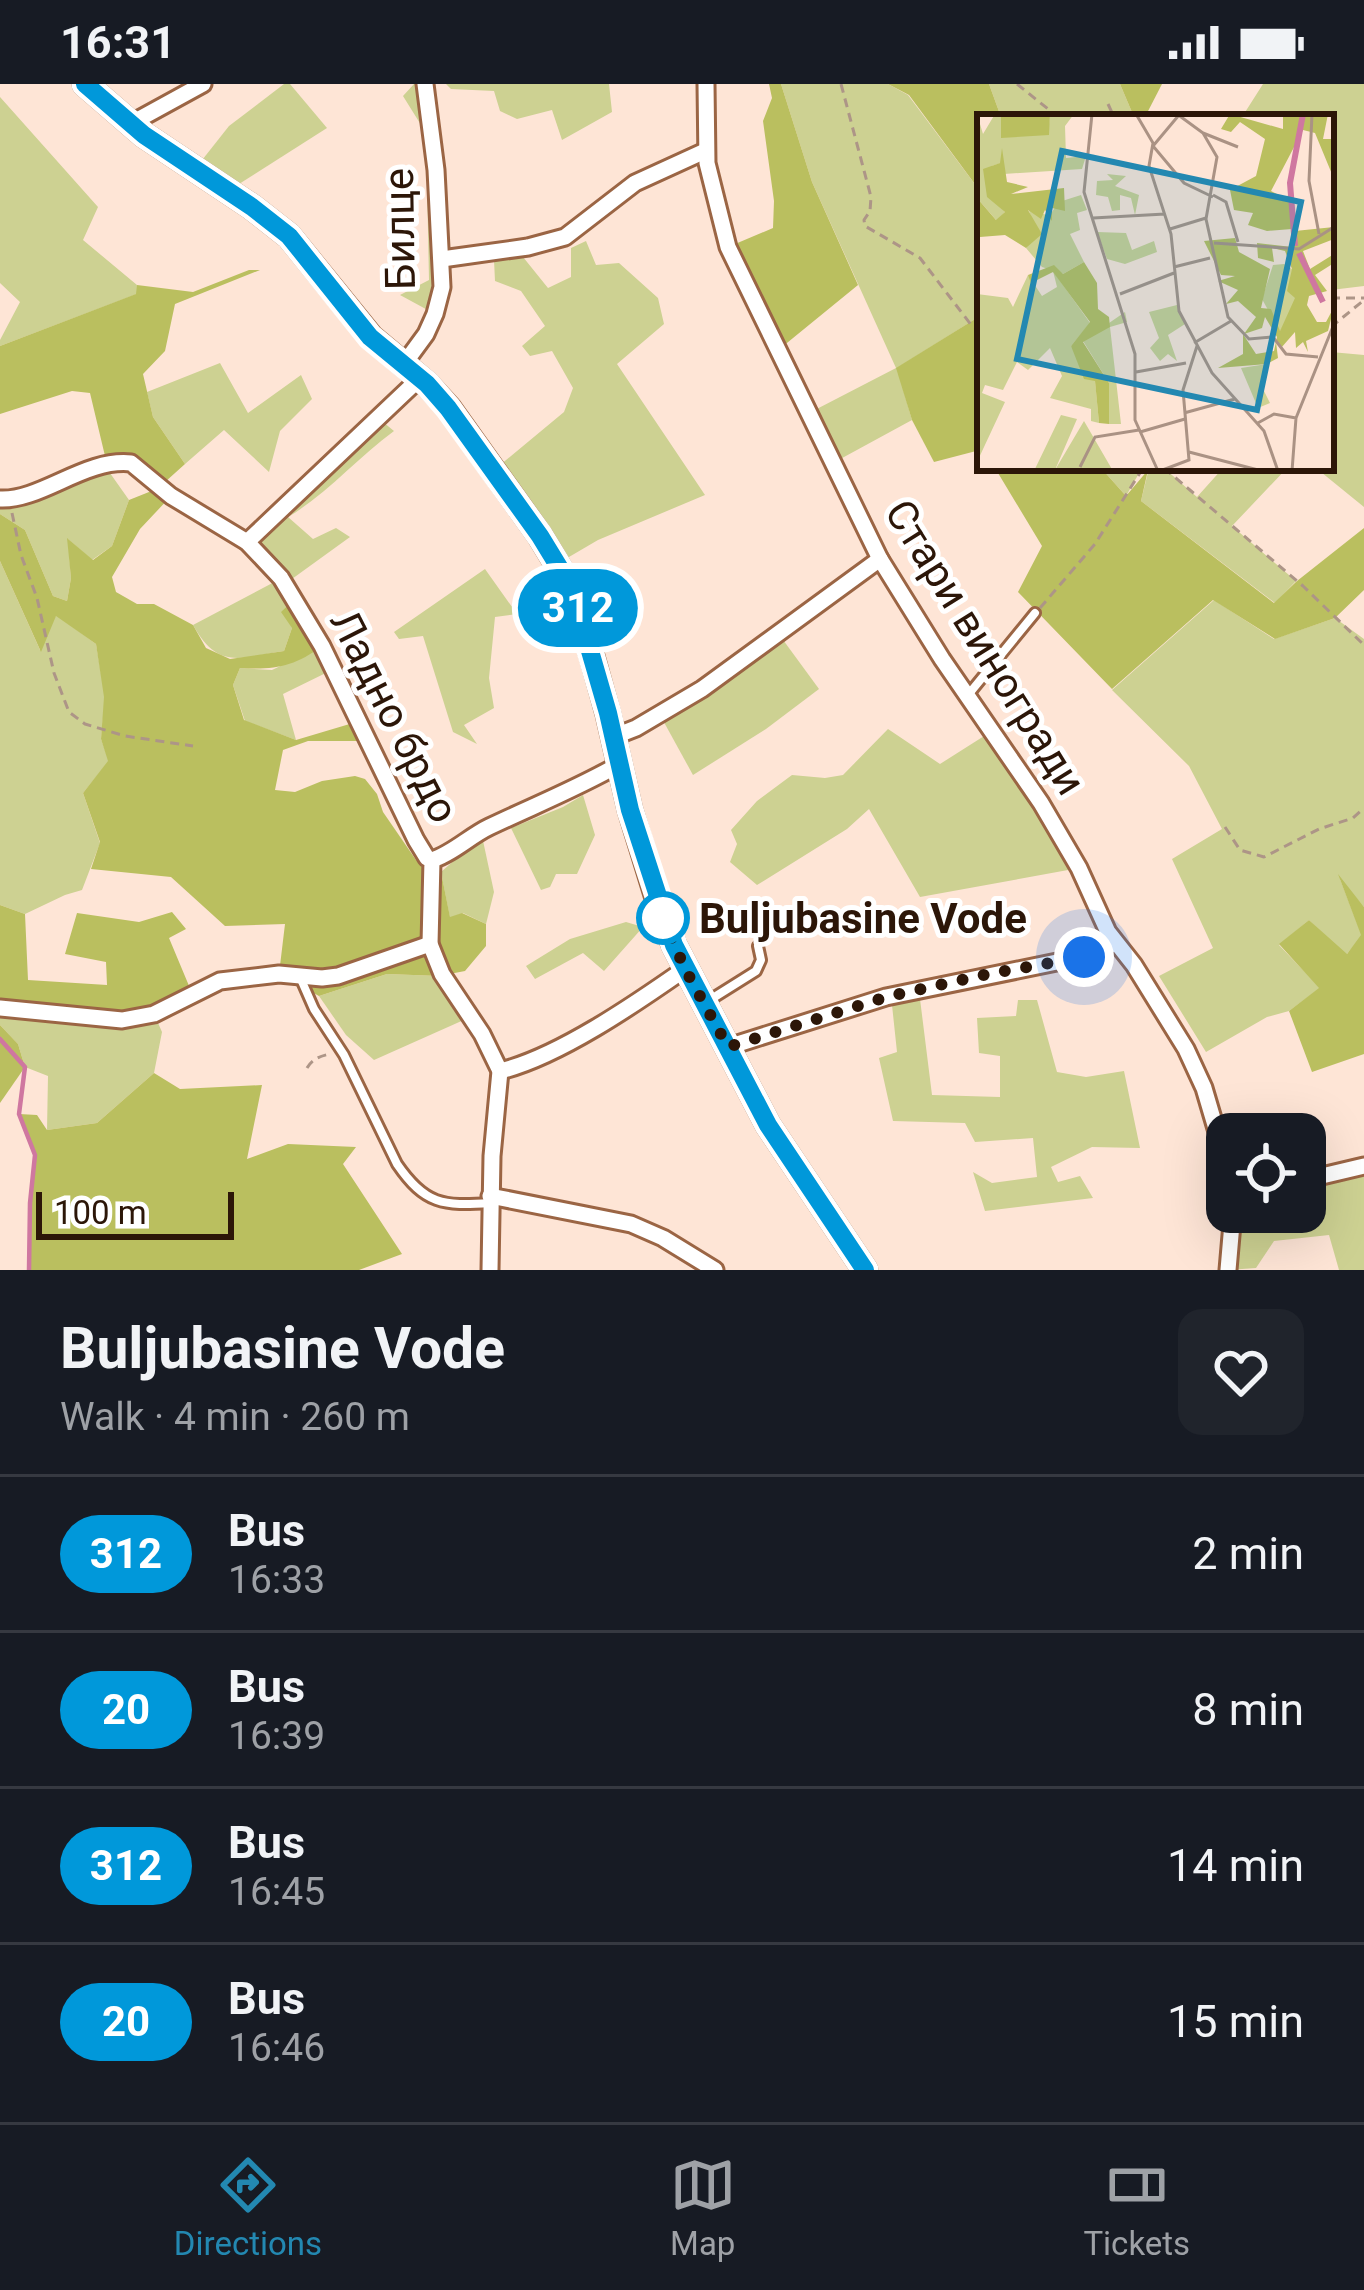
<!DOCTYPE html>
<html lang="en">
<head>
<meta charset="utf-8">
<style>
	body { margin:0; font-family:Roboto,sans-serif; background:#20242c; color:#f1f3f6; height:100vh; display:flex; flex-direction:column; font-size:45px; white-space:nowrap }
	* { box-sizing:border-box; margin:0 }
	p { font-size:39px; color:#9ea1a6 }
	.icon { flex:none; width:66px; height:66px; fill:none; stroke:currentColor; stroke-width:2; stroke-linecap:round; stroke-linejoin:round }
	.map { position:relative; height:1186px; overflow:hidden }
	.details { display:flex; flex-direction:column; background:#171b24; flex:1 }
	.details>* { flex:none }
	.badge { padding:0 24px; border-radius:39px; font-size:42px; line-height:78px }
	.controls { position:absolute; left:1206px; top:1029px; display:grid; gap:24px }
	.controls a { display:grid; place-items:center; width:120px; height:120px; border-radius:24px; background:#171b24; box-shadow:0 12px 48px #0002; font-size:60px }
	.scale { position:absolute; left:36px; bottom:30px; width:198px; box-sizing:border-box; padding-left:12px; border:6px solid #2c1608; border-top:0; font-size:33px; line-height:42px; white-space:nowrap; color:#2c1608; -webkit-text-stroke:9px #fff; paint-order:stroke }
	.you { position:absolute; width:60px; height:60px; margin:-30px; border:9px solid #fff; border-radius:50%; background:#1a73e8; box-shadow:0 0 0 18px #1a73e833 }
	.map>.badge { position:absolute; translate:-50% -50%; box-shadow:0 0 0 6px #fff }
	.round { display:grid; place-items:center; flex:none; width:126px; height:126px; border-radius:24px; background:#20242c }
	.summary { display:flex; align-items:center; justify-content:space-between; height:204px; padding:0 60px }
	h1 { font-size:57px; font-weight:700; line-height:90px }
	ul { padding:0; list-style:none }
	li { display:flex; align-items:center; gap:36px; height:156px; padding:0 60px; border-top:3px solid #363941 }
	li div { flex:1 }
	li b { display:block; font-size:45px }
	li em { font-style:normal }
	li .badge { min-width:132px; font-weight:700; text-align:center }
	.status { display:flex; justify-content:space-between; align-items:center; height:84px; padding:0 60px; background:#171b24; direction:ltr }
	.status svg { height:33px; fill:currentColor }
	.menu { display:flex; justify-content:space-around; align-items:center; height:168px; border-top:3px solid #363941; background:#171b24; font-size:33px; color:#9ea1a6 }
	.menu a { display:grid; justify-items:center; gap:6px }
	.menu .selected { color:#2388b1 }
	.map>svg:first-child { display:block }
	.green { fill:#cdd192 }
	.forest { fill:#babf5f }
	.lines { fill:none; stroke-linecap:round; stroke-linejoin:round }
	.stream { stroke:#cf77a0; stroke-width:4.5 }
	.lane-casing { stroke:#9b6544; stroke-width:14 }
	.street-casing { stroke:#9b6544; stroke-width:21 }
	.secondary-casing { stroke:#9b6544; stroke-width:27 }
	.path { stroke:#ad9587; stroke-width:3; stroke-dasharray:9 6; stroke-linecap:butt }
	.lane { stroke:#fff; stroke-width:8 }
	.street { stroke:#fff; stroke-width:15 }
	.secondary { stroke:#fff; stroke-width:21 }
	.line-casing { stroke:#fff; stroke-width:27 }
	.line { stroke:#0098da; stroke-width:18 }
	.walk { stroke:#2c1608; stroke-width:12; stroke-dasharray:0 21.6 }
	.stop-dot { fill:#fff; stroke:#0098da; stroke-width:6 }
	.labels { text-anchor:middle; stroke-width:10; stroke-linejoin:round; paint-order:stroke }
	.street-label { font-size:42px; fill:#2c1608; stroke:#fff }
	.stop-label { font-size:42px; font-weight:bold; fill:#2c1608; stroke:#fff; text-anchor:start }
	.inset-river { fill:none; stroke:#cf77a0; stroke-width:6 }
	.inset-road { fill:none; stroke:#aa9284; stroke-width:3 }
	.view { fill:#2388b1; fill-opacity:0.15; stroke:#2388b1; stroke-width:6 }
	.inset-edge { fill:none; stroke:#2c1608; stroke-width:6 }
</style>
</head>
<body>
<div class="status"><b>16:31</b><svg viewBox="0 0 49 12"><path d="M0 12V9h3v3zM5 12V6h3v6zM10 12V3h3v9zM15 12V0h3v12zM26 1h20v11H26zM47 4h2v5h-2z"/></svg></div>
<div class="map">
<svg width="1364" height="1186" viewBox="0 0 1364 1186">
	<rect width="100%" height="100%" fill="#fee5d6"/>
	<g class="green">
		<polygon points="284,0 290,0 327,44 228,107 195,85 229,42"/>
		<polygon points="414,0 425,0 432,46 435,230 400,211 429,196 426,49 403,12"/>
		<polygon points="446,0 609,0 612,28 562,56 552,26 517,35 500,27 494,7 451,5"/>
		<polygon points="781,0 888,0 908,11 980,107 980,232 897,284 912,336 833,379 809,329 896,284 812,98"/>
		<polygon points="989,0 1120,0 1134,33 1001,33"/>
		<polygon points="1263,0 1364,0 1364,202 1331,206 1331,33 1242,33"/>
		<polygon points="0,13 98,123 83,156 137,201 137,210 0,262 0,256 20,218 0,199"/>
		<polygon points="586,157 596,181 619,179 658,214 664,240 617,280 705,411 598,456 557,480 494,386 564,328 573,304 552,267 530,272 522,262 545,242 521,207 495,197 494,176 523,173 548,204 571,193 571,164"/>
		<polygon points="1331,268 1364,271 1364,423 1316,384 1331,384"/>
		<polygon points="220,279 248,329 301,291 312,315 280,347 269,388 224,346 185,380 153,333 147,308"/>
		<path d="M383,338L394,347C357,374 327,410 288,433L313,455L336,444L350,453L285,500L292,544L284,567C239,574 218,586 193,541L280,495L247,458Z"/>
		<polygon points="105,382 129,416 112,462 92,476 68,455 71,494 67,517 53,512 25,446 0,430 0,415"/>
		<polygon points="1101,384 1142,384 1126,412"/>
		<polygon points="1149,384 1164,384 1197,413 1223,384 1287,384 1232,442 1296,497 1275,519 1141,417"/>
		<polygon points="0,477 40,566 56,531 96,560 105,613 101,655 109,677 83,709 100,759 82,806 65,811 25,830 0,821"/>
		<polygon points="485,485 517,530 495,533 489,594 494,624 464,641 477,660 453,648 423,552 399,555 394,548"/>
		<polygon points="1214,516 1274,555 1335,534 1364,555 1364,823 1340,795 1362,852 1346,871 1309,836 1279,861 1320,904 1289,927 1267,933 1206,968 1159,892 1213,864 1172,775 1222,745 1189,682 1112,606"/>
		<polygon points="778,549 819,605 766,645 693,691 660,631"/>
		<polygon points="322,562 334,585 283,610 296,656 245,637 233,601 240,584 272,586"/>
		<polygon points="888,645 940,680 992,647 1079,784 920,813 869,725 847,745 757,801 730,778 737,760 731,746 757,717 792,691 825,694 843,691"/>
		<polygon points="583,711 595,751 577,790 556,790 550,803 541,806 511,744 563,723"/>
		<polygon points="482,752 494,808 486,840 463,829 450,834 441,788"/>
		<polygon points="626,838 643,843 604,887 583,869 535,895 526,882 570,855"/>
		<polygon points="387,890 439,892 466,935 374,976 346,951 319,912"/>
		<polygon points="920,915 932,1011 1000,1013 1000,972 979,969 977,934 1016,932 1018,916 1037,916 1057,988 1086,993 1124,987 1140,1064 1092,1063 1051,1083 1058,1098 1080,1092 1093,1114 985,1127 973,1088 992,1099 1037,1093 1033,1054 975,1058 965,1039 893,1037 879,974 897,968 892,921"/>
		<polygon points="154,930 162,948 154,989 97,1039 47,1046 48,992 25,983 18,960 0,941 0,931"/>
		<polygon points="1364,1082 1364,1186 1339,1186 1329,1151 1274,1157 1256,1184 1228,1186 1232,1128 1305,1128 1305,1096"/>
	</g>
	<g class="forest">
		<polygon points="769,0 781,0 812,98 858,201 782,263 728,163 773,144 774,117 763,37 772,14"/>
		<polygon points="888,0 989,0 1001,33 980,33 980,107 909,11"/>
		<polygon points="1120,0 1162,0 1145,33 1134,33"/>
		<path d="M249,186H260L175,220L165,267L143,290L153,333L185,380L165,398C143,379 136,367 105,372L90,309L72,307L0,330V262L136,210L137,201L193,208Z"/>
		<polygon points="980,232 980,366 934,378 912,336 896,284"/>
		<polygon points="995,384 1101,384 1126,412 1148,386 1141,417 1274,519 1297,497 1364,444 1364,506 1335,534 1275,555 1213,516 1112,605 1018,508 1042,462"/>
		<path d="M159,404L171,412L140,445L112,493L116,508L137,520H154L193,541L206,564L230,575L284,567L292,544L281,528L294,516L322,562C294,583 274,586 240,584L233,601L244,636L296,656L353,639L362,657H308L283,666L275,706L295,708L322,697L355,692L365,695L377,710L383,728L416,776L441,788L450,833L462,829L486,840V862L465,887L439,892L387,890L319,912L279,890L285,840L225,842L171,793L91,785L100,758L83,709L108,677L101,655L104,613L96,560L56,532L41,568L0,477V430L25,446L53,512L67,517L71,494L67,454L93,476L112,462L129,416Z"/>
		<polygon points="1338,790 1364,823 1364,970 1312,988 1289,927 1319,904 1279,860 1309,836 1347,870 1361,851"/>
		<polygon points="0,821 25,830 28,896 107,901 106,878 65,870 77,829 139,838 172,828 186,845 169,854 192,909 154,930 0,931"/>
		<polygon points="0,941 18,960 25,983 0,1019"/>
		<polygon points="154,989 180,1005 262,1001 247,1075 288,1060 356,1063 343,1080 402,1170 359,1186 29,1186 30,1107 35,1071 19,1030 37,1031 47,1046 97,1039"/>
	</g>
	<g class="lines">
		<polyline class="stream" points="0,955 25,983 19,1030 35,1071 30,1119 29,1186"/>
		<defs>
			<g id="lane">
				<polyline points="968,611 1035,529"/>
				<path d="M300,893L314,925L344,971L397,1080C425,1121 443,1122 490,1119"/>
				<polyline points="705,919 756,887 761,876 758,862"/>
			</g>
			<g id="street">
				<polyline points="706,0 707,79 728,163 880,475 942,575 1041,719 1079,784 1108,848 1134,881 1186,965 1204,1004 1227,1082"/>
				<polyline points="130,40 203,0"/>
				<polyline points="442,175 528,163 565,153 635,99 705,67"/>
				<polyline points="404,280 426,250 435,230 442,203 436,86 425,0"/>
				<path d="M0,415C41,417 85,374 131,379L171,412L247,458L281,494L322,562L416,756L427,774L432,776L430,860L442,890L482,950L500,987L492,1072L490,1186"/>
				<polyline points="247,458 420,294"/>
				<polyline points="613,653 636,644 702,605 880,475"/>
				<path d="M432,776C452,770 470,752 489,743C533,722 576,705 618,681"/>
				<polyline points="0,924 122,936 154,930 220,897 279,890 322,894 338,892 430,860"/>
				<polyline points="728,963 886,913 1091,871 1114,859"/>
				<path d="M500,987C558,973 635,920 685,885"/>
				<polyline points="1305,1096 1364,1082"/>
				<polyline points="490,1112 631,1140 663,1154 715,1186"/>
				<polyline points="1228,1186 1233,1128"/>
			</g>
			<polyline id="secondary" points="85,0 144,51 252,123 289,152 371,253 427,300 449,324 540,452 569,500 585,547 608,630 630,726 660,824 674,861 768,1041 865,1186"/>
		</defs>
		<use href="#lane" class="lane-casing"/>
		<use href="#street" class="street-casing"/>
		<use href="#secondary" class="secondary-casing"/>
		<g class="path">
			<polyline points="841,0 871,113 870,127 864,136 865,142 920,174 972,242 980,247"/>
			<polyline points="1017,0 1058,33"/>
			<polyline points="1108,20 1114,33"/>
			<polyline points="1331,214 1364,214"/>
			<polyline points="1331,243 1364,216"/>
			<polyline points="1164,384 1303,502 1364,561"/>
			<polyline points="12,429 21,471 37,514 54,589 69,628 85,640 125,652 193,662"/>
			<polyline points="1040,524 1095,460 1143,384"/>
			<polyline points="1225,743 1240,766 1264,773 1319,745 1353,734 1364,724"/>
			<path d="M307,984C312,975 320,972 330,970"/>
		</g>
		<use href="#lane" class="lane"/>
		<use href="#street" class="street"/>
		<use href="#secondary" class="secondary"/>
	</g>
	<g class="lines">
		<defs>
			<polyline id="line" points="85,0 144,51 252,123 289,152 370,253 427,300 448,324 540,452 565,493 577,522 608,629 630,726 674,861 768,1041 865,1186"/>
		</defs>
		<use href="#line" class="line-casing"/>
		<use href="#line" class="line"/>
		<polyline class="walk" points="663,834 685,885 728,963 886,913 993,889 1084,873"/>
	</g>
	<circle class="stop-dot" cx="663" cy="834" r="24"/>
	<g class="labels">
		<g class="street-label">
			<text transform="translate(399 145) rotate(-91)" y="15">Билце</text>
			<text transform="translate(986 563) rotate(58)" y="15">Стари виногради</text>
			<text transform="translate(395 632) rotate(63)" y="15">Ладно брдо</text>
		</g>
		<g class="stop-label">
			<text x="699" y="849">Buljubasine Vode</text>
		</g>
	</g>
	<g transform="translate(977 30)">
		<rect width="357" height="357" fill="#fee5d6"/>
		<path d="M0,0L6,20L18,0H53L71,21L73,0H97L88,12L89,44L109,42L105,55L27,60L24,49L15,52V83L28,98L20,107L0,84ZM130,60L149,62L138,72L162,81L158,101L154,84L143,81V96L135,97L131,83L119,81L120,67L136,66ZM104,81L110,96L100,99L103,116L93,120L107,148L86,160L65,153L49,134L60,120L51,94L72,102L82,88ZM120,118L149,119L155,136L177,127L180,138L148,150L130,145ZM307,150L315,155L319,184L303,218L285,185L296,151ZM76,157L113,209L94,232L118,266L122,309L114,307V295L73,284L85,262L73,234L51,256L40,248L26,276L8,271L5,279L28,288L0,348V180L31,184L36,193L51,161L65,182L80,173ZM200,191L208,210L191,221L200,247L191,240L183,247L173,234L182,224L172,198ZM148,198L150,208L133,213L144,310H132V269L106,227ZM290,250L286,275L293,289L281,294L264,254ZM84,301L100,305L78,356L107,307L136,357H57Z" fill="#cdd192"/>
		<path d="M73,0L72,21L24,24V3ZM253,0L306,15V0H351L346,25H357V65L338,19L326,16L294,77L308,84L315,78V115L290,117L271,111L276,99L257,96L253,76L279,62L288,25L263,8L254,18L244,15ZM25,34L30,68L51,73L34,80L87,74L88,97L75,94V107L68,96L64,105L51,96L65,120L49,134L28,121L3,123L0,112V84L19,106L28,98L10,83L6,55L23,49ZM357,113V125L326,137L333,155L357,140V149L338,161L350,177L332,182L330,191L340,208H349L357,193L351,217L329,227L331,238L326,228L319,234L318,218L304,234L299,228L301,244L290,250L241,254L266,240V220L279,240L297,237L300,223L288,203L285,214L267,220L279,203L261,187L249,190L261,176L241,167L258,162L244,161L227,127L258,124L262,138L293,155L284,194L294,195L303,217L318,184L310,177L315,155L308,137L295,134L297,148L281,144L280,129L315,133L318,117ZM107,148L120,169L121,195L132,203L133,213L106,228L132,269V310L122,309L118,267L107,265L94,232L113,208L76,158L54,169L51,161L77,151L86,160Z" fill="#babf5f"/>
		<path class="inset-river" d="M318,132L313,69L326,0M322,139L346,188"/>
		<path class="inset-road" d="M115,0L107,78L158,240V306L181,357M159,0L176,29L172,52L194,120L202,197L235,259L287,317L301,357M200,0L226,19L240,43L229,105L251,203L272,225L296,223L309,240L341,243M335,0L332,67L342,120M202,1L176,32L207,69L236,83M226,19L261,33M236,81L249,88L261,128M116,104L188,100M193,115L229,104M237,129L322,135L357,113M197,153L233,144M143,180L197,159M217,229L254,207M159,258L209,249M207,299L258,285M279,310L297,300L319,304M163,318L208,305M212,338L285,357M103,353L118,323L162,316M183,357L212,346L206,276L220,232M315,357L319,304L357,210"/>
		<path class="view" d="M85,37L324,88L280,296L40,245Z"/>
		<rect width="357" height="357" class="inset-edge"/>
	</g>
</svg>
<div class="controls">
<a><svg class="icon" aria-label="locate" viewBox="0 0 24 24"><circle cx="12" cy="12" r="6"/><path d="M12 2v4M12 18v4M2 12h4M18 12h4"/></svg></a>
</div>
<div class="scale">100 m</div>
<div class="you" style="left:1084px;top:873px"></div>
<b class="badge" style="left:578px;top:524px;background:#0098da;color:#fff">312</b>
</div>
<section class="details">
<div class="summary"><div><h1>Buljubasine Vode</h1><p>Walk · 4 min · 260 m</p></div><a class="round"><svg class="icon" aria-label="heart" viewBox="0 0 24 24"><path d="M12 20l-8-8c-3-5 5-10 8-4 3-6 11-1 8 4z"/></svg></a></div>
<ul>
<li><span class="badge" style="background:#0098da;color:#fff">312</span><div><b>Bus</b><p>16:33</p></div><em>2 min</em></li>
<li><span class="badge" style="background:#0098da;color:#fff">20</span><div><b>Bus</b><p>16:39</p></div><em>8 min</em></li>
<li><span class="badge" style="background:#0098da;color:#fff">312</span><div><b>Bus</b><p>16:45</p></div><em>14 min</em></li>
<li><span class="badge" style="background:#0098da;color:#fff">20</span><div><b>Bus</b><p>16:46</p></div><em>15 min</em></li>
</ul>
</section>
<nav class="menu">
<a class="selected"><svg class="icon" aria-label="directions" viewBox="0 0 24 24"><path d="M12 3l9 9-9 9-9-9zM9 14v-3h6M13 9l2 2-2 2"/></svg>Directions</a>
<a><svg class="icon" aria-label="map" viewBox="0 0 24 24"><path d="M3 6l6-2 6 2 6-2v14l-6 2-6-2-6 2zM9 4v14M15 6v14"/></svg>Map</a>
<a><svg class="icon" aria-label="tickets" viewBox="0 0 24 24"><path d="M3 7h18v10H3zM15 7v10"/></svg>Tickets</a>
</nav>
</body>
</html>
